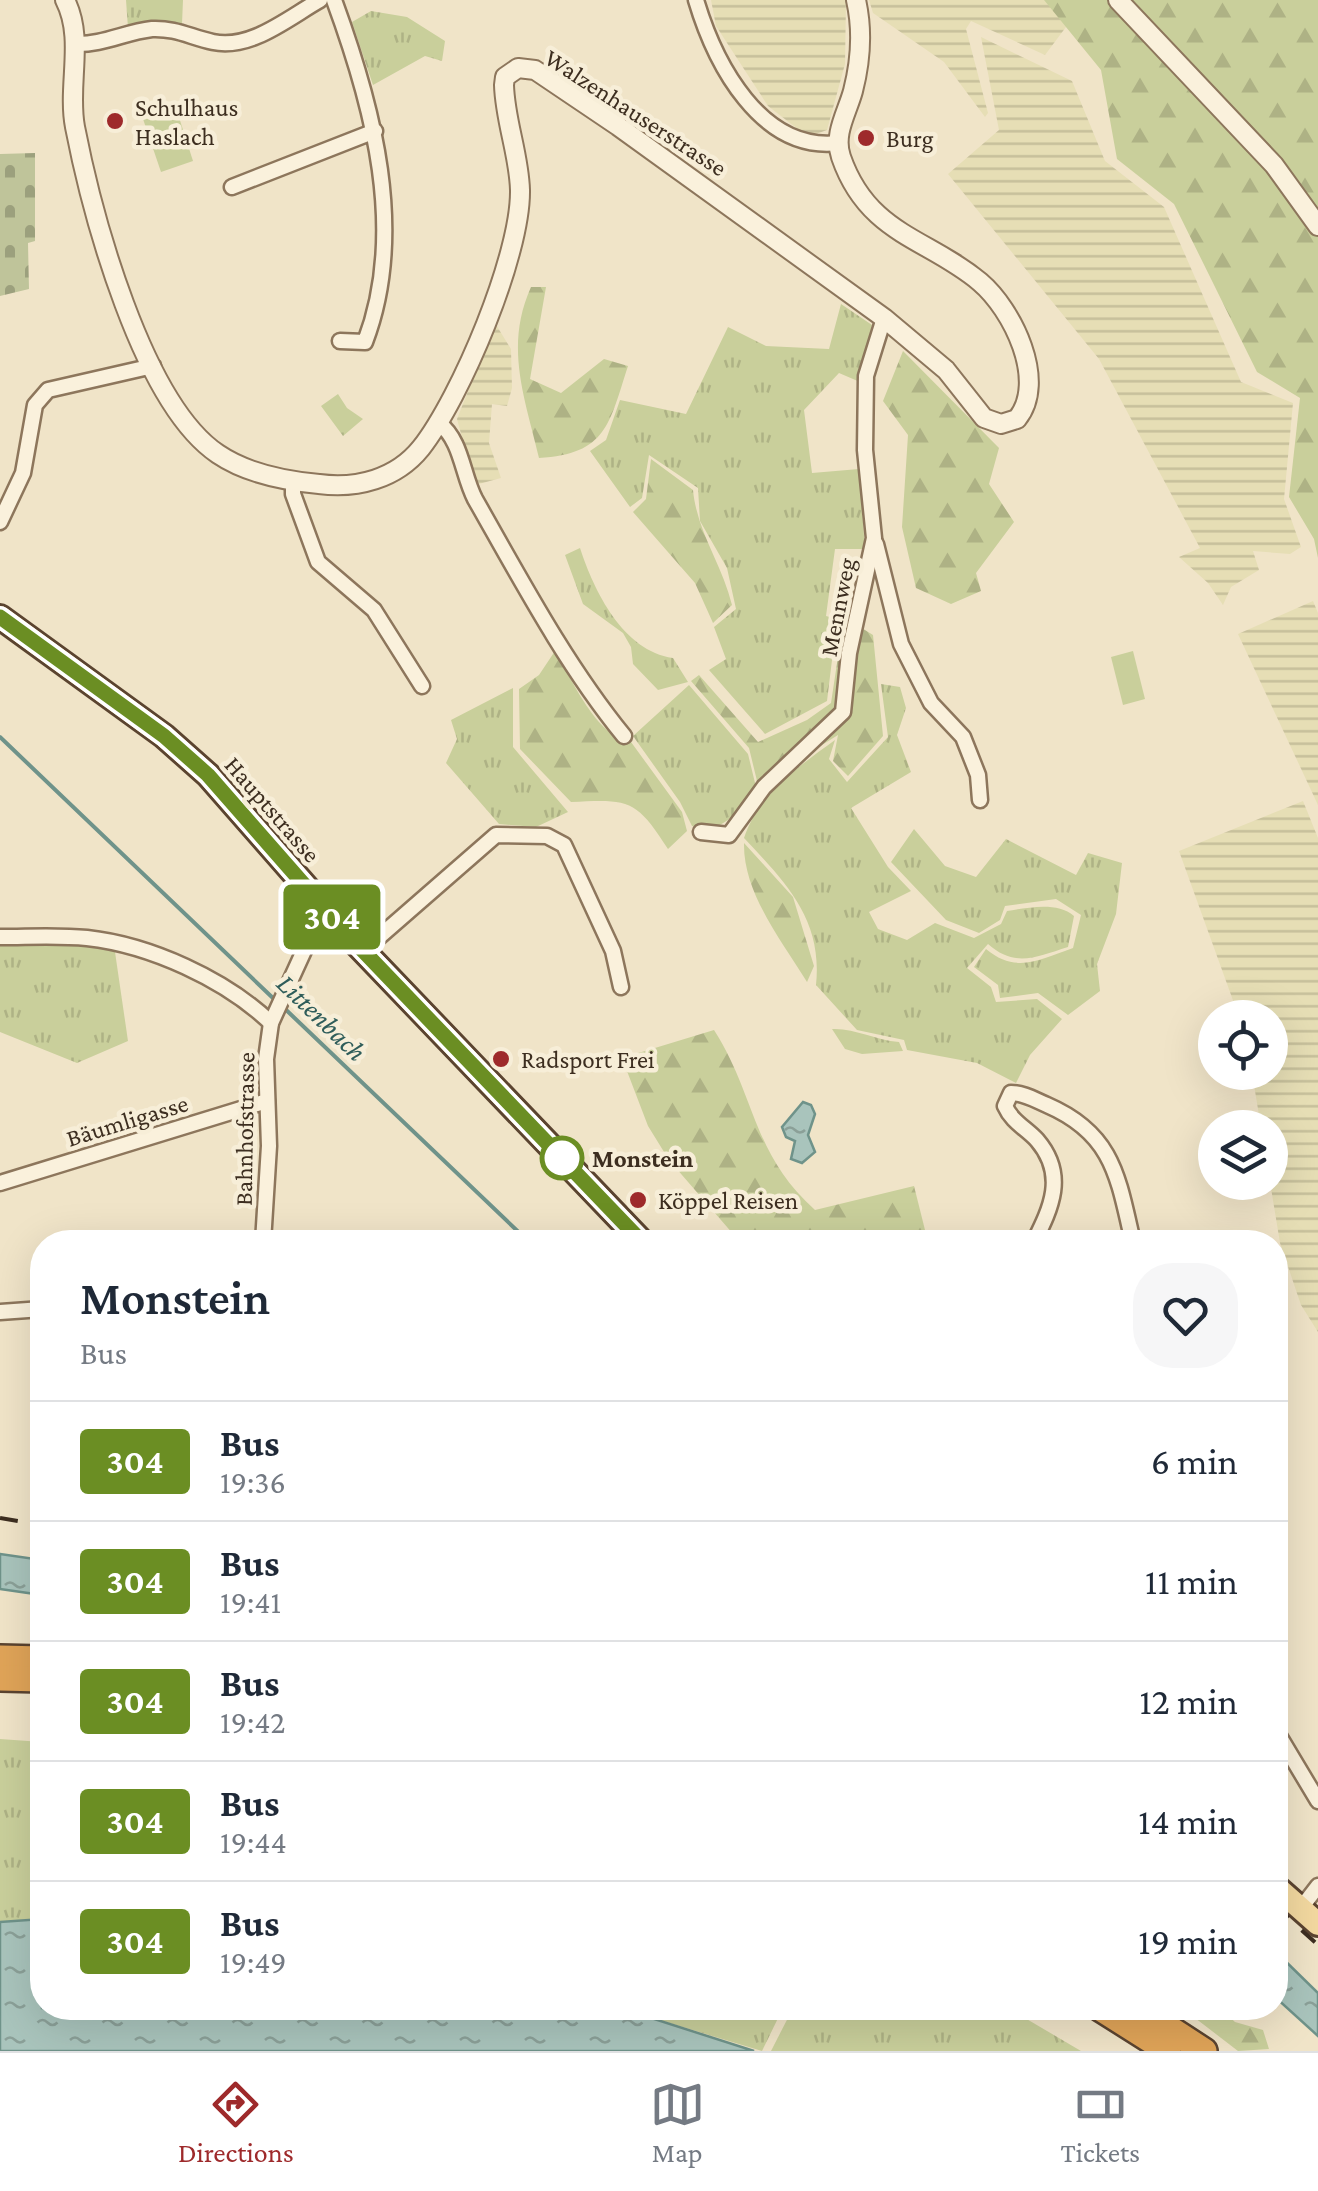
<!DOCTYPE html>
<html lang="en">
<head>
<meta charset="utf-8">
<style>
	body { margin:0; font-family:"Crimson Pro",serif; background:#f6f6f7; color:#1f2937; height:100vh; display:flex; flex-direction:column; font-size:38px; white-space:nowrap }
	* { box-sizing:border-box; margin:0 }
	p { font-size:32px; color:#747a83 }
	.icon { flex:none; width:55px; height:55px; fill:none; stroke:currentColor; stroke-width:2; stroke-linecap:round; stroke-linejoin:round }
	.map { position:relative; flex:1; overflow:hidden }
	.drawer { position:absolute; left:30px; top:1230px; width:1258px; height:790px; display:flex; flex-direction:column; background:#fff; border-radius:40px; box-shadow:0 10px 40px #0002 }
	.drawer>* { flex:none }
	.badge { padding:0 20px; border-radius:8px; font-size:35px; line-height:65px }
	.controls { position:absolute; left:1198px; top:1000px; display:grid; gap:20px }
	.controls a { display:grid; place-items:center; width:90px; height:90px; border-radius:50%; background:#fff; box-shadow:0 10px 40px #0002; font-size:50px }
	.map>.badge { position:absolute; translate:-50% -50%; box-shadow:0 0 0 5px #fff }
	.round { display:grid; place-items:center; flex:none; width:105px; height:105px; border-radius:40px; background:#f6f6f7 }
	.head { display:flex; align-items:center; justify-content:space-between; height:170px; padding:0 50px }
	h1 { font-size:48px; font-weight:600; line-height:75px }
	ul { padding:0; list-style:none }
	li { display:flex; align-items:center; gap:30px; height:120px; padding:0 50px; border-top:2px solid #e0e1e3 }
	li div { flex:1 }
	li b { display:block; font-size:38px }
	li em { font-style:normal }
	li .badge { min-width:110px; font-weight:700; text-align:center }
	.tabs { display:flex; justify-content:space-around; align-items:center; height:140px; border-top:2px solid #e0e1e3; background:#fff; font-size:28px; color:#747a83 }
	.tabs a { display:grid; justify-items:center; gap:5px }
	.tabs .active { color:#9e2a2b }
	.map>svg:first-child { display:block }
	.farmland { fill:url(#farmland-rules) }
	.grass { fill:url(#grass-tufts) }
	.forest { fill:url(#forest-firs) }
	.cemetery { fill:url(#cemetery-stones) }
	.garden { fill:#c9cf9b }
	.water { fill:url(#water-ripples); stroke:#6f938a; stroke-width:2.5 }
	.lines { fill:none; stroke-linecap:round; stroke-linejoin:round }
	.stream { stroke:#6f938a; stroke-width:4 }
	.minor-casing { stroke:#8d765c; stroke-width:19 }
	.tertiary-casing { stroke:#8d765c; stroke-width:22 }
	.primary-casing { stroke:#5b4430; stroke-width:28 }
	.motorway-casing { stroke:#5b4430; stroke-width:30 }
	.minor { stroke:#faf1dc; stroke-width:14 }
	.tertiary { stroke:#faf1dc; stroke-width:18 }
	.primary { stroke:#f3d9a0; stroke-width:22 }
	.motorway { stroke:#e0a458; stroke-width:25 }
	.rail { stroke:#3d2e20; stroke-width:4; stroke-dasharray:18 18; stroke-linecap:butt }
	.line-casing { stroke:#fff; stroke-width:22 }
	.line { stroke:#6b8e23; stroke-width:15 }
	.poi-dot { fill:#9e2a2b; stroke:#f7eed8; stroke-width:4 }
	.stop-dot { fill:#fff; stroke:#6b8e23; stroke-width:5 }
	.labels { text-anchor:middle; stroke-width:9; stroke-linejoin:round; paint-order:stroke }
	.poi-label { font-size:25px; fill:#3d2e20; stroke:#f7eed8; text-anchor:start }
	.street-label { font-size:25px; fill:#3d2e20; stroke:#f7eed8 }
	.stop-label { font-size:25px; font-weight:bold; fill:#3d2e20; stroke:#f7eed8; text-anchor:start }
	.water-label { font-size:28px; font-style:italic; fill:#2f5d5a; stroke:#f7eed8 }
</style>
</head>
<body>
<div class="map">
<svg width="1318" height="2051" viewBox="0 0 1318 2051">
	<defs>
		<pattern id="farmland-rules" width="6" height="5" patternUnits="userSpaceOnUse" patternTransform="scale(2.5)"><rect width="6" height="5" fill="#e6deb5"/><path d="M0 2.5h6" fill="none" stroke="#c6bf9b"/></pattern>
		<pattern id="grass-tufts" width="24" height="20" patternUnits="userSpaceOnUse" patternTransform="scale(2.5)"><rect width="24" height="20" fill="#c9cf9b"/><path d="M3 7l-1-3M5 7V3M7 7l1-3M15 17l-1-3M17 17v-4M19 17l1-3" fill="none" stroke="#aeb285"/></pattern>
		<pattern id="forest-firs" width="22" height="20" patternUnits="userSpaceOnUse" patternTransform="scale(2.5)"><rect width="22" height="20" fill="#c9cf9b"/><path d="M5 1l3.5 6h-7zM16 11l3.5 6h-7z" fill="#aeb285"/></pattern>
		<pattern id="cemetery-stones" width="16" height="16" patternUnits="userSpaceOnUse" patternTransform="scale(2.5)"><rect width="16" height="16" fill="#bfc49a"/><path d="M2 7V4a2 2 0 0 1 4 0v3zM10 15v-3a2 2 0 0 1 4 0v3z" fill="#9ca07d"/></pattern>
		<pattern id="water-ripples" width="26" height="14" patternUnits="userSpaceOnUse" patternTransform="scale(2.5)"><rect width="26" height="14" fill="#a9c4bc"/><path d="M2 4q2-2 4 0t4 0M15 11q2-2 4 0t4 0" fill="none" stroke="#8ba098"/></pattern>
	</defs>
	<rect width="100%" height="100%" fill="#f0e4c8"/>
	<g class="farmland">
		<polygon points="711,0 846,0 845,64 827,130 813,135 799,130 768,106 716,26"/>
		<polygon points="869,0 1055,0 1075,15 1045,55 971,21 966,29 988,113 985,117 944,62 873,13"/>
		<polygon points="981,37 1072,81 1105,161 1164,207 1241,382 1293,403 1284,499 1301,547 1290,554 1253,551 1259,570 1231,587 1223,605 1208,583 1179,557 1200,548 1099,359 948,174 999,130"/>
		<polygon points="495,323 511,349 512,388 507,406 492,404 489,443 501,478 475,485 457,419"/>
		<polygon points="1313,601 1318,613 1318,805 1238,634"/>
		<polygon points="1303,801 1318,838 1318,1332 1301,1305 1280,1243 1270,1182 1270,1128 1261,1127 1252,1073 1270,1072 1270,1018 1239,1017 1179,851"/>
	</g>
	<g class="grass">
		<polygon points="126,0 183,0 182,24 157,22 128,28"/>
		<polygon points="371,11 407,17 445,41 442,61 425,56 373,85 352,22"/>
		<polygon points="841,304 872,325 860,382 839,373 804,410 812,473 859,469 865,549 835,549 826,616 837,619 827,701 765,734 709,670 726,659 714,627 736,609 727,568 700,521 698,488 649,455 642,498 630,507 590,451 606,440 620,400 686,414 728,327 766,346 829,349"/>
		<polygon points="338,394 347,408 363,419 343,436 321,406"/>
		<path d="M580,548C594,591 623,651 673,658L688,682L658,690L633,664L631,647L623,633L583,604L565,555Z"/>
		<path d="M881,684L900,687L906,708L897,735L911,772L851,808L888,867L911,891L869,912L878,929L907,940L935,923L974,938L1001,924L1007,911C1027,908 1057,901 1074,916L1068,947C1036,957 1015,968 988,944L967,968L991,987L996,1002L1037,999L1062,1019L1030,1055L1016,1083L977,1063L907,1050L904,1040L857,1030L816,985C823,919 785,882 744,838C759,793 798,767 835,740L829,759L847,782L888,737Z"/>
		<path d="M689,685L748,754L756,787C735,811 728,834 692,826L680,802L633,736Z"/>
		<polygon points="513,688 513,747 568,812 536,827 499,824 446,763 457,739 451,720"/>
		<path d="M914,829L945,866L976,877L1006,839L1076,875L1088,853L1122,863L1116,914L1097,964L1100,991L1068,1015L1038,993L1000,998L998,985L974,967L986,949C1016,974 1039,960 1073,948L1081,915L1056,899L1005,906L1000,920L979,933L946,920L891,862Z"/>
		<polygon points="88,945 115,952 128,1041 77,1063 0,1032 0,946"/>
		<path d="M832,1029C855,1028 875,1040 899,1042L903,1051L862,1054L845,1049Z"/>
		<polygon points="0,1739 42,1742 42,1919 0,1922"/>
		<polygon points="620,2008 783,2008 762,2051"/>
		<polygon points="793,2008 1008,2008 1081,2051 771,2051"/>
	</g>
	<g class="forest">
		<polygon points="1044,0 1318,0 1318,558 1314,539 1289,497 1300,398 1257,372 1174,204 1117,159 1101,70"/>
		<path d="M531,287H546L530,379L561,393L604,359L628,366C609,424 607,454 539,458C525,398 504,347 531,287Z"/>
		<polygon points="903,351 999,448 989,484 1014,522 976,573 981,591 951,604 916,588 902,527 908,435 883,401"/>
		<path d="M651,459L693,490C697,532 722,564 732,605L713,623L695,583L633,512L646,499Z"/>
		<polygon points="844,617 873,635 883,736 848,776 833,761 838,735 758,785 749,748 691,681 699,675 758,742 807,720 831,703"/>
		<path d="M555,651C572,679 596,737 631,742L682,812L687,831L668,849C636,799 629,799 571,802L520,749L519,689L539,675Z"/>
		<path d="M744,843L793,897L814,966L807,982C782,941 743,893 744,843Z"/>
		<path d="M714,1030C756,1096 752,1154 815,1210L914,1186L928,1242H805L801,1238L790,1242H740L669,1160L648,1126L622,1058Z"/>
		<polygon points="1182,2008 1220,2008 1235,2022 1263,2030 1269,2049 1238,2051"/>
	</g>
	<polygon class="cemetery" points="35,153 35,241 28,243 29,289 0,296 0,154"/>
	<g class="garden">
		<polygon points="176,108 193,161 161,172 143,119"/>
		<polygon points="1133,651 1145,699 1123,705 1111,657"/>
	</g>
	<g class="water">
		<polygon points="803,1102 811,1105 815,1114 808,1135 815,1152 802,1163 791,1159 795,1141 786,1137 782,1127"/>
		<polygon points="0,1554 42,1560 42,1595 0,1589"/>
		<polygon points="42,1919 42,2008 620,2008 754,2051 0,2051 0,1922"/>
		<polygon points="1275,1951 1318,1993 1318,2036 1275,1997"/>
	</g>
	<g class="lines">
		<g class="stream">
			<polyline points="0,737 275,1000"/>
			<polyline points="282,1006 529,1242"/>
		</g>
		<defs>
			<g id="minor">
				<path d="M334,0C373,106 407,232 365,342L340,341"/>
				<path d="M696,0C715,64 761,152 838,143"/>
				<path d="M75,44C103,45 125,32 152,29C176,28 190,37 213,42C251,50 288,18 320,0"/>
				<polyline points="232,187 375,131"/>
				<path d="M439,423C462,441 462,474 475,499C521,580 566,665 624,736"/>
				<polyline points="293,481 293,494 318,562 374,610 422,686"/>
				<polyline points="0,522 23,473 35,405 48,390 153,366"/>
				<polyline points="876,544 901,644 931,703 963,737 978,775 980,800"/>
				<polyline points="701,832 729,835 764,787 843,712 849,653 874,538 865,450 866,376 884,318"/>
				<path d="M0,937C29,937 58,935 87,938C150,945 225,979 271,1023"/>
				<polyline points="363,951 496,835 547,836 564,845 613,951 621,987"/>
				<polyline points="0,1183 267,1101"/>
				<polyline points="263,1242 269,1146 266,1059 271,1023 318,920 327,912"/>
				<path d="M1034,1242C1051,1208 1067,1175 1037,1140C1026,1128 1012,1122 1005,1106L1011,1093C1024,1093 1035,1100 1047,1105C1114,1134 1118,1178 1133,1242"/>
				<polyline points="0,1312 42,1309"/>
				<polyline points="1275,1729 1318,1801"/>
				<polyline points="1301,1908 1318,1886"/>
			</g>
			<g id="tertiary">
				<path d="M65,0C85,39 67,85 75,127C92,214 142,403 218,454C246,473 286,481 319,484C357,489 396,479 421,448C461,397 521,255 520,190C519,154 505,121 504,85L505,77L518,68L535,70L618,126L884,318L946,370L984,418L1001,424L1017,419C1048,381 1012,309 980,282C928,238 868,235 841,157C833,134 847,113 853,91C861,60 863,31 856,0"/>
				<polyline points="1118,0 1274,165 1318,226"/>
			</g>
			<g id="primary">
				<polyline points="0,617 164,736 208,775 349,936 642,1242"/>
				<polyline points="1275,1886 1318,1924"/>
			</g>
			<g id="motorway">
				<polyline points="0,1658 42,1659"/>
				<polyline points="0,1678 42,1679"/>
				<polyline points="1100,2008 1168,2051"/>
				<polyline points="1138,2008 1204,2051"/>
			</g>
		</defs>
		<use href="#minor" class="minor-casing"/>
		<use href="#tertiary" class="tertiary-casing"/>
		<use href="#primary" class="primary-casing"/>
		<use href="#motorway" class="motorway-casing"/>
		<use href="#minor" class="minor"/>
		<use href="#tertiary" class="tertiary"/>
		<use href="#primary" class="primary"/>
		<use href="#motorway" class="motorway"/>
		<g class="rail">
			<polyline points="0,1518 42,1525"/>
			<polyline points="1275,1906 1318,1945"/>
		</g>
	</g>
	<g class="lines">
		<defs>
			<polyline id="line" points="0,617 164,736 208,775 349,936 642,1242"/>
		</defs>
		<use href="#line" class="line-casing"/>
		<use href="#line" class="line"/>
	</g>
	<g class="poi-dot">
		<circle cx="115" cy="121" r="10"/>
		<circle cx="866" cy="138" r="10"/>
		<circle cx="501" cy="1059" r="10"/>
		<circle cx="638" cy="1200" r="10"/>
	</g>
	<circle class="stop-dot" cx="562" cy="1158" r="20"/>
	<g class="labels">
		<g class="poi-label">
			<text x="135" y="116">Schulhaus<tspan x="135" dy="29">Haslach</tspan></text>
			<text x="886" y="147">Burg</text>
			<text x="521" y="1068">Radsport Frei</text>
			<text x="658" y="1209">Köppel Reisen</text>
		</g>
		<g class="street-label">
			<text transform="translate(636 112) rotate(33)" y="9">Walzenhauserstrasse</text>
			<text transform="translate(837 607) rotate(-79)" y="9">Mennweg</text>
			<text transform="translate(273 809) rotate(49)" y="9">Hauptstrasse</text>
			<text transform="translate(127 1120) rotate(-17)" y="9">Bäumligasse</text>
			<text transform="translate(244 1129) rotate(-89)" y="9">Bahnhofstrasse</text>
		</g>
		<g class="stop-label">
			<text x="592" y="1167">Monstein</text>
		</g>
		<g class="water-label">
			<text transform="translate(322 1017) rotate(44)" y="10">Littenbach</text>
		</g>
	</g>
</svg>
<div class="controls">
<a><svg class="icon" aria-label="locate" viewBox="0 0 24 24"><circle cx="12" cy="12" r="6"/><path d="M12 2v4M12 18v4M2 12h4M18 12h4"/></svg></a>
<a><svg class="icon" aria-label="layers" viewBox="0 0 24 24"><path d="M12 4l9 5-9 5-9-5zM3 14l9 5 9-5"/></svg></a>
</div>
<b class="badge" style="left:332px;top:917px;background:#6b8e23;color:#fff">304</b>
<section class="drawer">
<div class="head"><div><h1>Monstein</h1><p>Bus</p></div><a class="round"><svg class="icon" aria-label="heart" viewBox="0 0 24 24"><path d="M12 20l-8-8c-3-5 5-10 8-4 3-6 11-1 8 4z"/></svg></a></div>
<ul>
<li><span class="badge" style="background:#6b8e23;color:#fff">304</span><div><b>Bus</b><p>19:36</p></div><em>6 min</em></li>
<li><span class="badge" style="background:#6b8e23;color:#fff">304</span><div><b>Bus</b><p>19:41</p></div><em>11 min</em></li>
<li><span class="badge" style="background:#6b8e23;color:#fff">304</span><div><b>Bus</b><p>19:42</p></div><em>12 min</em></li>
<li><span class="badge" style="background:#6b8e23;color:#fff">304</span><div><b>Bus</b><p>19:44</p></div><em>14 min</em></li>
<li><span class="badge" style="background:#6b8e23;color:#fff">304</span><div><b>Bus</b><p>19:49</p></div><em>19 min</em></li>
</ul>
</section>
</div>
<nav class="tabs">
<a class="active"><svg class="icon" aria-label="directions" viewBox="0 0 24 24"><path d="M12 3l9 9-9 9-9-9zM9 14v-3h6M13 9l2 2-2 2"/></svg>Directions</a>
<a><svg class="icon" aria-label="map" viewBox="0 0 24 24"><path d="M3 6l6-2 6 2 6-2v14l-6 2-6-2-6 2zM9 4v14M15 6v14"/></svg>Map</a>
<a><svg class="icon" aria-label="tickets" viewBox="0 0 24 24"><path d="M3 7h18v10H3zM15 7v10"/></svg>Tickets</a>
</nav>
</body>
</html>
